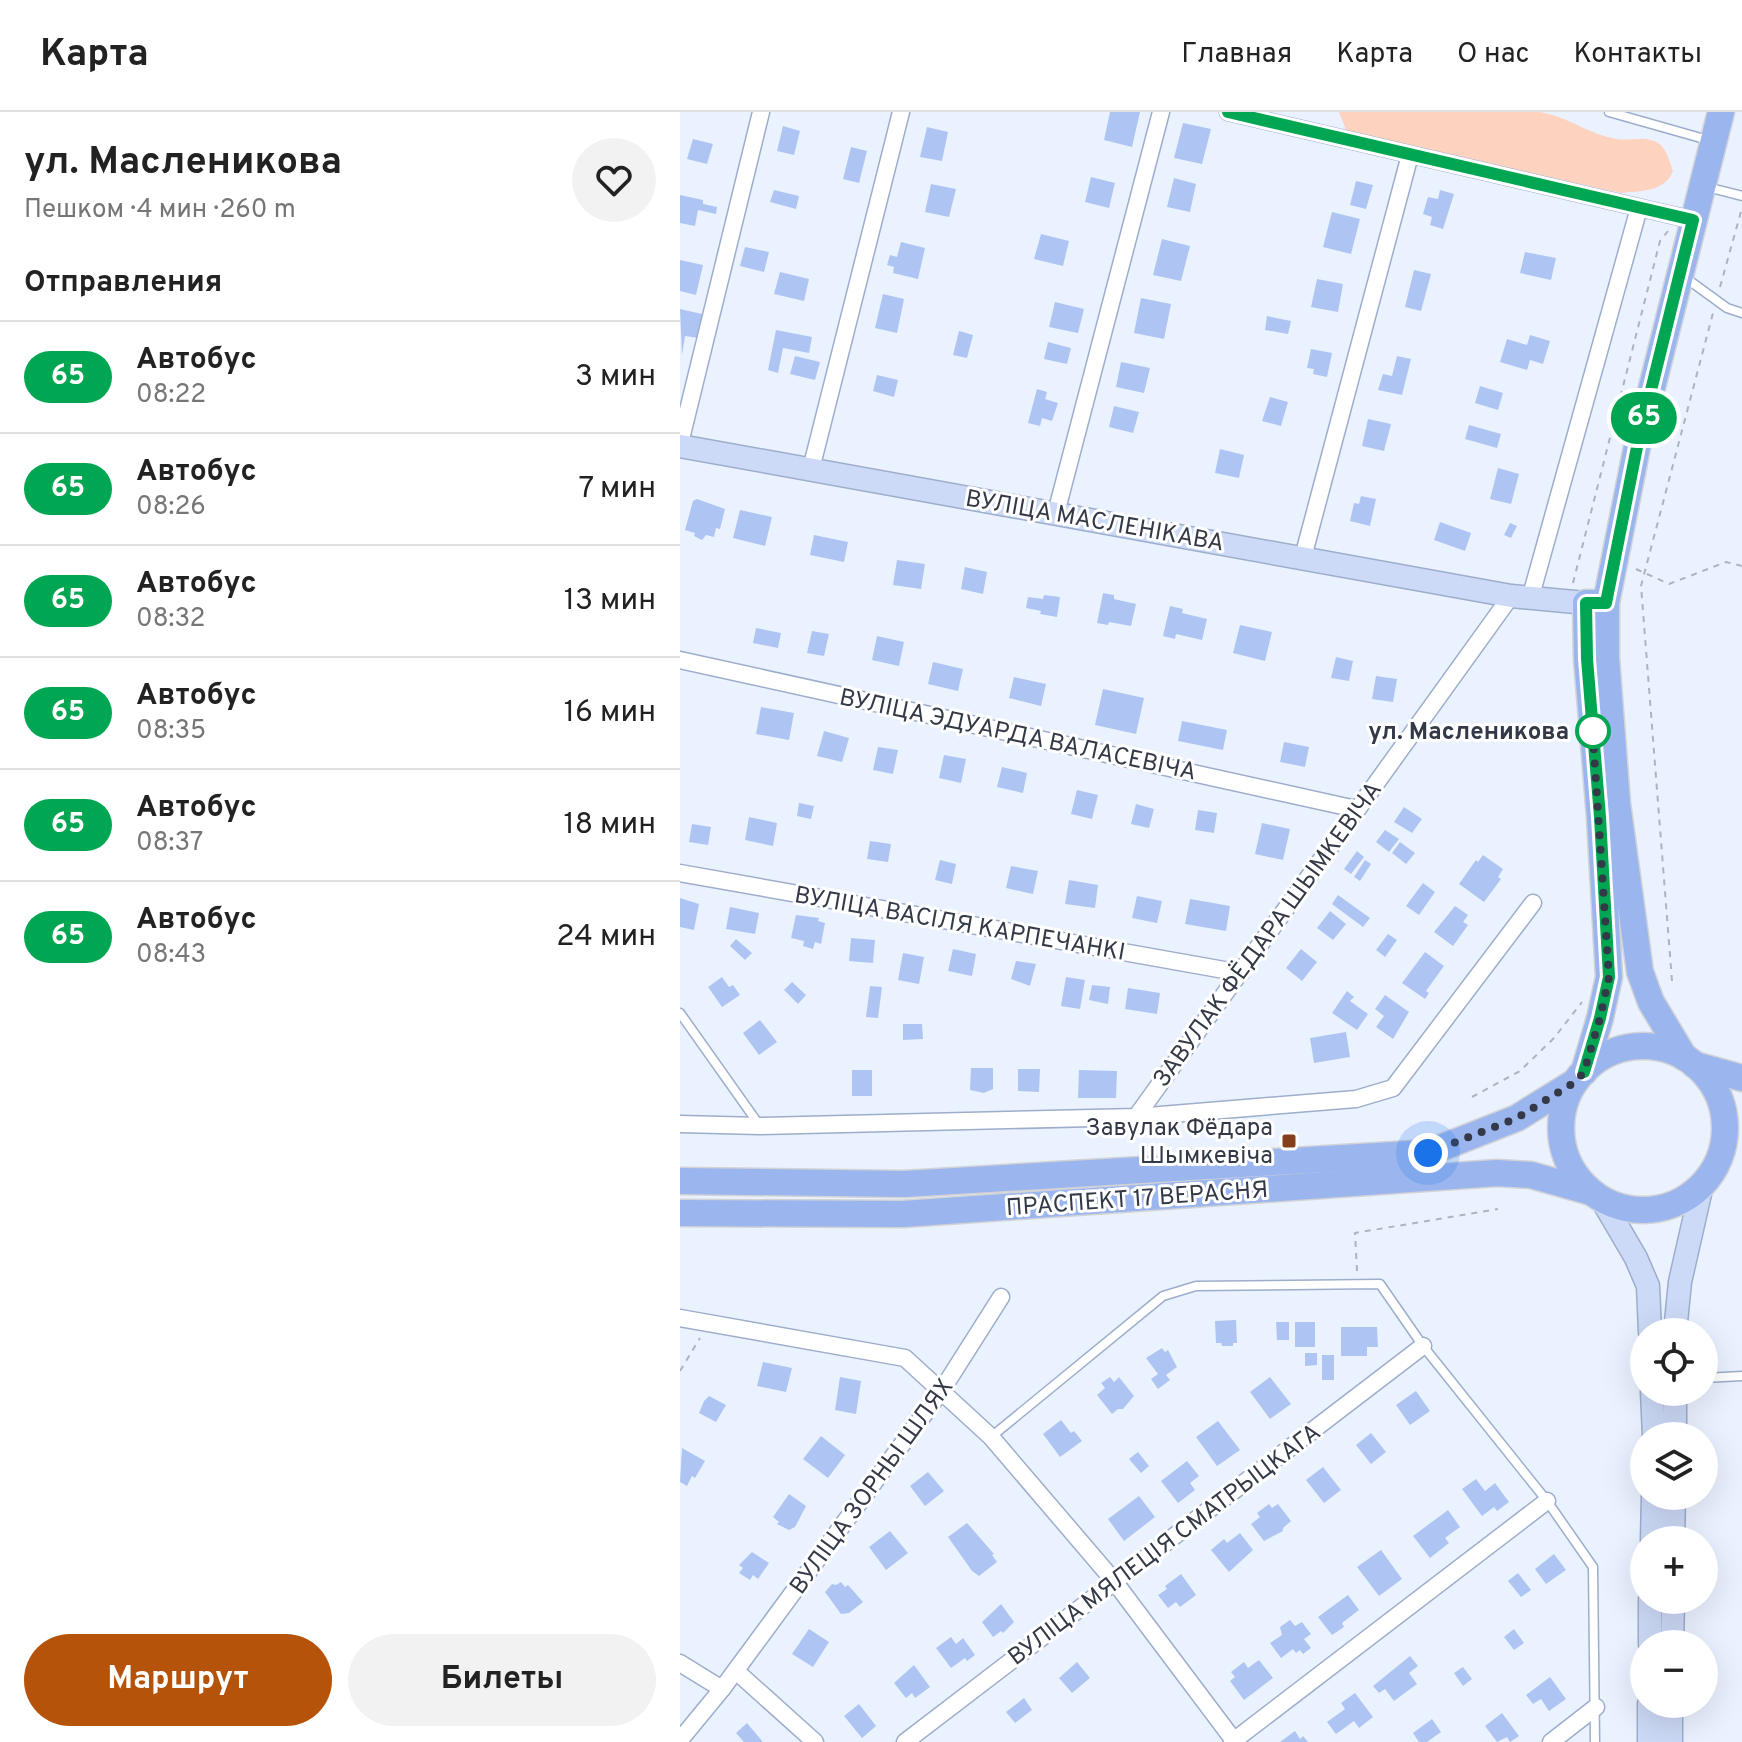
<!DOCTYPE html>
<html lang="ru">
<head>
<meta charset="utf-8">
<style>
	body { margin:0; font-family:Overpass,sans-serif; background:#f2f2f2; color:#222; height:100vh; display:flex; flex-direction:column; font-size:30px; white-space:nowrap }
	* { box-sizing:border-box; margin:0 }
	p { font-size:26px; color:#767676 }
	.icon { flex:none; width:44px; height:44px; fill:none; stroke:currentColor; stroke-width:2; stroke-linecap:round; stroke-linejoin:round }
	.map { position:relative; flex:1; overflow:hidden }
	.drawer { display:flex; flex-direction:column; background:#fff; width:680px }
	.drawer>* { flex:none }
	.badge { padding:0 16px; border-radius:26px; font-size:28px; line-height:52px }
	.tools { position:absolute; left:950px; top:1206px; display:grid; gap:16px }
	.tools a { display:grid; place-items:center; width:88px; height:88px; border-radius:50%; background:#fff; box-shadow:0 8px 32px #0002; font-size:40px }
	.you { position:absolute; width:40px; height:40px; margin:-20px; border:6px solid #fff; border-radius:50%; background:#1a73e8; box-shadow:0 0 0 12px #1a73e833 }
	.map>.badge { position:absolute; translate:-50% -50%; box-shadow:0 0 0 4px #fff }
	h2 { padding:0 24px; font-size:30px; line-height:72px }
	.round { display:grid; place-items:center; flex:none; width:84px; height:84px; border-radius:42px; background:#f2f2f2 }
	.summary { display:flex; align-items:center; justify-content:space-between; height:136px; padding:0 24px }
	h1 { font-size:38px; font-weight:700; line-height:60px }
	.primary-button { display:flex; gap:16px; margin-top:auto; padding:16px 24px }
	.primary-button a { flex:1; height:92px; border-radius:48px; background:#b45309; color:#fff; font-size:32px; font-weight:700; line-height:92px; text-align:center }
	.primary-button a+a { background:#f2f2f2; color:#222 }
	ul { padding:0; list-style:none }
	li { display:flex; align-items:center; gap:24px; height:112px; padding:0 24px; border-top:2px solid #e0e0e0 }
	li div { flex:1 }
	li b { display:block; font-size:30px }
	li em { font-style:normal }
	li .badge { min-width:88px; font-weight:700; text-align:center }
	header { display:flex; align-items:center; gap:48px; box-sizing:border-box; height:112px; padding:0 40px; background:#fff; border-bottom:2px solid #e0e0e0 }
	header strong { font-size:38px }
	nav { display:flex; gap:44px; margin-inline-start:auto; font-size:28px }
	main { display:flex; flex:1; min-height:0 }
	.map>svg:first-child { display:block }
	.green { fill:#fdd3c0 }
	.building { fill:#aec5f3 }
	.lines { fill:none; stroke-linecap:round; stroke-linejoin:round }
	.service-casing { stroke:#9dadcc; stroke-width:11 }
	.minor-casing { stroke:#9dadcc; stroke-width:19 }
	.secondary-casing { stroke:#9dadcc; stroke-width:25 }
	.primary-casing { stroke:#d2d3d6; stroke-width:29 }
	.path { stroke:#adb4c1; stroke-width:2; stroke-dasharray:6 6; stroke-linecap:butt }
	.service { stroke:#fff; stroke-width:8 }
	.minor { stroke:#fff; stroke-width:16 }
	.secondary { stroke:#cddaf7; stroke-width:22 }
	.primary { stroke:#9bb5ee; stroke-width:26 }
	.line-casing { stroke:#fff; stroke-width:18 }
	.line { stroke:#00a651; stroke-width:12 }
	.walk { stroke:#333946; stroke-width:8; stroke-dasharray:0 14.4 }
	.stop-dot { fill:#fff; stroke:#00a651; stroke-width:4 }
	.poi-dot { fill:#853f1b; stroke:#fff; stroke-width:3 }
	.labels { text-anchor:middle; stroke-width:6; stroke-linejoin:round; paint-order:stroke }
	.street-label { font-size:24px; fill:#333946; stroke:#fff }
	.stop-label { font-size:24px; font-weight:bold; fill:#333946; stroke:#fff; text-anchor:end }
	.poi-label { font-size:24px; fill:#333946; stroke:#fff; text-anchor:end }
</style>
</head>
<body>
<header>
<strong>Карта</strong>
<nav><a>Главная</a><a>Карта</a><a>О нас</a><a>Контакты</a></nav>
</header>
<main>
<section class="drawer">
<div class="summary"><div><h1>ул. Масленикова</h1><p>Пешком · 4 мин · 260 m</p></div><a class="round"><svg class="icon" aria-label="heart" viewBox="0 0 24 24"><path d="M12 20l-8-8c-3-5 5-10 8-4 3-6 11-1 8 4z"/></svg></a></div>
<h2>Отправления</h2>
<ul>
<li><span class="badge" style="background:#00a651;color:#fff">65</span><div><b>Автобус</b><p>08:22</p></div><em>3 мин</em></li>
<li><span class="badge" style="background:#00a651;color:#fff">65</span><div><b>Автобус</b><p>08:26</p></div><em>7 мин</em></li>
<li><span class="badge" style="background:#00a651;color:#fff">65</span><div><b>Автобус</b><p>08:32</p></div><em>13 мин</em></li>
<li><span class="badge" style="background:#00a651;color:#fff">65</span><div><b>Автобус</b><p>08:35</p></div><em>16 мин</em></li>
<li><span class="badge" style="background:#00a651;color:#fff">65</span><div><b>Автобус</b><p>08:37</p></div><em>18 мин</em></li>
<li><span class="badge" style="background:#00a651;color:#fff">65</span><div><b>Автобус</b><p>08:43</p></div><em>24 мин</em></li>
</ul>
<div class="primary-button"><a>Маршрут</a><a>Билеты</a></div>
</section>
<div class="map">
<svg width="1062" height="1630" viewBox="0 0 1062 1630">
	<rect width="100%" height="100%" fill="#ebf2ff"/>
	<path class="green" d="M659,0H860C887,4 910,23 937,27C949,29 962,24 974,29C986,33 989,48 993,59C985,80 960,79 941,81L672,22L666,18Z"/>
	<g class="building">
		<polygon points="430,0 460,0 452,35 424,28"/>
		<polygon points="503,11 531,17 522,52 494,46"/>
		<polygon points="103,14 120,19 114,43 97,39"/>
		<polygon points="247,15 268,20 262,49 240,45"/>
		<polygon points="13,27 33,32 27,52 7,47"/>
		<polygon points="171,35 187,39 179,71 163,67"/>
		<polygon points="411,65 435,71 429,96 405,90"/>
		<polygon points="494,66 516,72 510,100 487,95"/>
		<polygon points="676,69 693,73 686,97 670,93"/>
		<polygon points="251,72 276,77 269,105 245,100"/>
		<polygon points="94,78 119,84 116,97 90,90"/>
		<polygon points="760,78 774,82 763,117 750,113 752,105 743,102 748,85 758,87"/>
		<polygon points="0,83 23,88 23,92 37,95 36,102 18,98 15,114 0,111"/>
		<polygon points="652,100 680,107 671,142 643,135"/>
		<polygon points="361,122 389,129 383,154 354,147"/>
		<polygon points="482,127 510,134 501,169 473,163"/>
		<polygon points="221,130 245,136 238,167 213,161 214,155 207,153 210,143 217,145"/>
		<polygon points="65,135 89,140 84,160 60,154"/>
		<polygon points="845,140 876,146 871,168 840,161"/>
		<polygon points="0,148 23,153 16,183 0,179"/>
		<polygon points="734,158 751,162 741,199 725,195"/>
		<polygon points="100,160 129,167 124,189 94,182"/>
		<polygon points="637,167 663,172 658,200 631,195"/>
		<polygon points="203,182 224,187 217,221 195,216"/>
		<polygon points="461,186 491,192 484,227 454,221"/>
		<polygon points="375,190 404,197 398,221 369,215"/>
		<polygon points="0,197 22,202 18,226 5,224 2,243"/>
		<polygon points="587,204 611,209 608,222 585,218"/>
		<polygon points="96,218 132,225 129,241 103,236 98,261 88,258"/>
		<polygon points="279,219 293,223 287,246 273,243"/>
		<polygon points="850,223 870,229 863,252 850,248 847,258 820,250 827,227 847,233"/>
		<polygon points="368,230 391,236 387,252 364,247"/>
		<polygon points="631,237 652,241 647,265 633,262 634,257 627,256"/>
		<polygon points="115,244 140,250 135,268 110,262"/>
		<polygon points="717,244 731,247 722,283 698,278 703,262 712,264"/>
		<polygon points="441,250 470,256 464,281 436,275"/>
		<polygon points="197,263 218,268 214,285 193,279"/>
		<polygon points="800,274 823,281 818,298 795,291"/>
		<polygon points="357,277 367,280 365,287 378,291 372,309 362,306 360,314 348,311"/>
		<polygon points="590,285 608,290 601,314 582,309"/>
		<polygon points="434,294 459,300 453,321 429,315"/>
		<polygon points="688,307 711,312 704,339 682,334"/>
		<polygon points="789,313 821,322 817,336 785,327"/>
		<polygon points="540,337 564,343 559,366 535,361"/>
		<polygon points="818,356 839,362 831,392 810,387"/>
		<polygon points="681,384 696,387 690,414 670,409 674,391 679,392"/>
		<polygon points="17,387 45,397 40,417 36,416 34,425 26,423 22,428 14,424 15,421 5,418 13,389"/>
		<polygon points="60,398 92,405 85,434 53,426"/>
		<polygon points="760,410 791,421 785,439 754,428"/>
		<polygon points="830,411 837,414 831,426 824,423"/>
		<polygon points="134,423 168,430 164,450 130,443"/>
		<polygon points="217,448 245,452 241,477 213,473"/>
		<polygon points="285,455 307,460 303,482 281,477"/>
		<polygon points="423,481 434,483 434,487 456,492 451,514 429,510 428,513 417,511"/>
		<polygon points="364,483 380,485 377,505 360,502 361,499 346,496 348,485 363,487"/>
		<polygon points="490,494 503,497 502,501 527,507 522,528 496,522 495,527 483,524"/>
		<polygon points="560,513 592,520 585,549 553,541"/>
		<polygon points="76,516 101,521 98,536 73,531"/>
		<polygon points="132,519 149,522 144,544 127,541"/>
		<polygon points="197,524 224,530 219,554 192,548"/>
		<polygon points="656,545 673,549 669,569 651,566"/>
		<polygon points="253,550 283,557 278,579 248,572"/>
		<polygon points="696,564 717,567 713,590 692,587"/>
		<polygon points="334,565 366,572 361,594 329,586"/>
		<polygon points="423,577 464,586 456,622 415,613"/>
		<polygon points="81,595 114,601 109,628 76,622"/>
		<polygon points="502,609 547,618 543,638 498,629"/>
		<polygon points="144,619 169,626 162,650 137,644"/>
		<polygon points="604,630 629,635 625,655 600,650"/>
		<polygon points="198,635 218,638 213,662 193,658"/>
		<polygon points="264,643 286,647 281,671 259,666"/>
		<polygon points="322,655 347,661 343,681 317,675"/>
		<polygon points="397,678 418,683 412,707 391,702"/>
		<polygon points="119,691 134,694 131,707 117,704"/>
		<polygon points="456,692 474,697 469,716 451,712"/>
		<polygon points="724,695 742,707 732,721 714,710"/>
		<polygon points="518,698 537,701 534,721 515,718"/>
		<polygon points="69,705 97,711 93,734 65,728"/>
		<polygon points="582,711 610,717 603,748 575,742"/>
		<polygon points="12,712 31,715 28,733 9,730"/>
		<polygon points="705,718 719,727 709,740 696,730"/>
		<polygon points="190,729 211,732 208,750 187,747"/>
		<polygon points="720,730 735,741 726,752 712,741"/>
		<polygon points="677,739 684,745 671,762 664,757"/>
		<polygon points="803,743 823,757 818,765 821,767 804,790 779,772 796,748 798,750"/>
		<polygon points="260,748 276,752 272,772 255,768"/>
		<polygon points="685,748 691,752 680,769 674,765"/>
		<polygon points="331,754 358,759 353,782 326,776"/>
		<polygon points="389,768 418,773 415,796 385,792"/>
		<polygon points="743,771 755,780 739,803 726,794"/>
		<polygon points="658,783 690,806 683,815 652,792"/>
		<polygon points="457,784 482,789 477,811 452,806"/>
		<polygon points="0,786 19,792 14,818 0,815"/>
		<polygon points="510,787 550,794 546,819 505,812"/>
		<polygon points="775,794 788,803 783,810 788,813 773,834 754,820"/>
		<polygon points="50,795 79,801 75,822 46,817"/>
		<polygon points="650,799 666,812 653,828 637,816"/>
		<polygon points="116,803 139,806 138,809 145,811 141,832 135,830 133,837 123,834 124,829 111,826"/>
		<polygon points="708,822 717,828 705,845 696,838"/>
		<polygon points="171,826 195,828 193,851 169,849"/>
		<polygon points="56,827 72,841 65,848 50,834"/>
		<polygon points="273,837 296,842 292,864 268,859"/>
		<polygon points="621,837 637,850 622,869 606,856"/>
		<polygon points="745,840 764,854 746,879 749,881 745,887 722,871"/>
		<polygon points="223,841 244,845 239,872 218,868"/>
		<polygon points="336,849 356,852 350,874 331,867"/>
		<polygon points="42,865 49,875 53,873 60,883 42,895 28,875"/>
		<polygon points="386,865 405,868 400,897 381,894"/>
		<polygon points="112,870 126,883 118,892 104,878"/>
		<polygon points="412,873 430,875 428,892 409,888"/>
		<polygon points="190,874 202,875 198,906 186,905"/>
		<polygon points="448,876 480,881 477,902 445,897"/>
		<polygon points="667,879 674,885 670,889 688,902 677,918 652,901"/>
		<polygon points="705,883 729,900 713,927 696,915 704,904 695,897"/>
		<polygon points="80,908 97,930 79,943 63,921"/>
		<polygon points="223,912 242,912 243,927 223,928"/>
		<polygon points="666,920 670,945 634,951 630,926"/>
		<polygon points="291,956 313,956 313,977 304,981 290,978"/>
		<polygon points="338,957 360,957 359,980 338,979"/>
		<rect x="172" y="958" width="20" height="26"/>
		<polygon points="399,958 437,959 436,986 398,986"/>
		<polygon points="556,1208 557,1231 553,1231 553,1234 542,1234 541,1231 536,1231 535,1209"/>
		<polygon points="596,1210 609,1210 609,1228 597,1228"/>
		<rect x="615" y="1210" width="20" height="25"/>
		<polygon points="661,1215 697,1215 698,1235 687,1235 687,1244 661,1244"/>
		<polygon points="482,1236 485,1240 488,1238 497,1255 486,1263 490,1268 478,1277 471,1267 478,1262 466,1246"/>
		<polygon points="625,1241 637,1241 637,1253 625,1254"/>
		<rect x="642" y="1243" width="12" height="25"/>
		<polygon points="83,1250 112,1256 106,1280 77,1274"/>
		<polygon points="160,1265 181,1269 176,1302 155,1298"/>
		<polygon points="430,1265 434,1270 439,1265 454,1284 443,1297 438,1297 432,1302 417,1283 425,1276 421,1271"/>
		<polygon points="590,1265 611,1292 590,1307 570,1280"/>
		<polygon points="736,1279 750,1299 730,1313 716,1293"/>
		<polygon points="29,1284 46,1293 36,1310 19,1301 24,1289"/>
		<polygon points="381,1308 391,1321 394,1319 402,1329 380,1345 363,1322"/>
		<polygon points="538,1309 560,1338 537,1354 516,1325"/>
		<polygon points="691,1321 706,1340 691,1352 676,1333"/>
		<polygon points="141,1324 165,1343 148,1366 123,1347"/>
		<polygon points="2,1336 25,1349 15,1366 12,1364 7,1374 0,1370"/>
		<polygon points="458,1340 469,1354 461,1361 449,1347"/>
		<polygon points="507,1349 519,1364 510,1371 515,1378 498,1391 481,1369"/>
		<polygon points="643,1355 661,1378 644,1391 626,1368"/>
		<polygon points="248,1360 264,1379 245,1394 230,1374"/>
		<polygon points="796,1367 805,1379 815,1371 829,1390 817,1399 814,1395 802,1404 782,1377"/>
		<polygon points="109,1382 126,1394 115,1415 109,1418 97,1412 99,1410 93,1405"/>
		<polygon points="459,1384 475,1405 444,1429 428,1407"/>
		<polygon points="589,1392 592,1396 598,1392 611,1409 603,1416 603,1419 584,1429 571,1412 580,1405 577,1401"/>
		<polygon points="768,1398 780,1415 765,1426 769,1431 750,1446 733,1424"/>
		<polygon points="287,1411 314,1442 312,1443 317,1450 299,1464 292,1459 268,1425"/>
		<polygon points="210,1419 228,1441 206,1458 189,1435"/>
		<polygon points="560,1421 573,1438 549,1460 531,1438 544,1427 547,1431"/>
		<polygon points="701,1438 722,1467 699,1484 677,1455"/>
		<polygon points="72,1440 89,1451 78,1467 73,1463 70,1468 59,1461 63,1456 59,1453"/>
		<polygon points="874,1442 886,1458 866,1472 855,1457"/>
		<polygon points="838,1461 851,1478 841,1485 828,1469"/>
		<polygon points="501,1462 516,1483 500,1495 496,1490 488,1496 478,1483 487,1477 485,1474"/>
		<polygon points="161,1470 165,1475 168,1473 183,1490 169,1501 161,1502 145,1480 152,1472 156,1473"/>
		<polygon points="668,1483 679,1498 662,1511 664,1515 652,1523 638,1505"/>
		<polygon points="321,1492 334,1510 323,1521 321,1519 313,1525 302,1510"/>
		<polygon points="610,1508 615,1514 622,1510 631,1522 624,1527 631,1536 623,1542 620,1538 616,1541 613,1537 601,1546 590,1531 602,1523 600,1515"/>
		<polygon points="129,1517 149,1530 133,1555 112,1542"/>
		<polygon points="834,1517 844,1531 834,1538 824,1525"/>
		<polygon points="271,1525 276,1532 283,1526 295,1543 287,1549 285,1546 271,1556 256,1536"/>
		<polygon points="730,1544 738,1554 729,1561 737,1572 714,1589 705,1577 699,1581 693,1574"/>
		<polygon points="579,1548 593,1566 564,1588 550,1569 555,1565 551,1560 564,1550 568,1556"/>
		<polygon points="397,1550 410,1566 392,1581 379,1566"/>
		<polygon points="234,1553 250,1575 235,1586 232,1581 226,1586 214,1571"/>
		<polygon points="783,1555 792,1567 783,1574 774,1561"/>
		<polygon points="870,1565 886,1587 869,1599 861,1587 853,1592 846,1583"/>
		<polygon points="675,1581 693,1605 679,1616 674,1609 656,1622 647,1610 665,1597 661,1591"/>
		<polygon points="344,1586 352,1598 335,1611 326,1600"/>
		<polygon points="179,1592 196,1614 182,1626 164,1604"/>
		<polygon points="822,1601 839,1624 830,1630 827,1625 817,1630 805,1614"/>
		<polygon points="752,1607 761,1620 747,1630 739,1630 733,1621"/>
		<polygon points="67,1611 83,1630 64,1630 56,1621"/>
		<polygon points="615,1619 620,1627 623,1624 628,1630 600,1630"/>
	</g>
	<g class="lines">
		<defs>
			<g id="service">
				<polyline points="929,0 1028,28"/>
				<polyline points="1027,75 1062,84"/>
				<polyline points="1003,164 1047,196 1062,201"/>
				<polyline points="0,901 80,1014"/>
				<polyline points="1024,1266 1062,1264"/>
				<polyline points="311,1325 483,1184 516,1174 700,1172 743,1234 867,1389 913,1455 915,1630"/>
			</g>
			<g id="minor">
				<polyline points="548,0 1013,108"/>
				<polyline points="0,331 81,0"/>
				<polyline points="131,357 221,0"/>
				<polyline points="376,401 481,0"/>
				<polyline points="623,445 730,43"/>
				<polyline points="850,487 959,96"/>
				<polyline points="0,548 676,697"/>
				<polyline points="0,761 561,861"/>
				<polyline points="456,1005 831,484"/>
				<polyline points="0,1012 80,1014 456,1005 676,987 713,976 853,791"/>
				<polyline points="0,1206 225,1246 311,1325 434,1469 555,1630"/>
				<polyline points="0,1551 42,1577"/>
				<polyline points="56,1559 135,1630"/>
				<polyline points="0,1628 42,1577 262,1278 321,1185"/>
				<polyline points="225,1630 743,1234"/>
				<polyline points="552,1630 867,1389"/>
				<polyline points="871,1630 916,1595"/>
			</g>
			<g id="secondary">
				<polyline points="0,334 831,484 906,491"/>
				<polyline points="922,1088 956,1146 968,1174 970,1220"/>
				<polyline points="995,1220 1000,1170 1022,1073"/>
				<polyline points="972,1280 974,1324"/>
				<polyline points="995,1324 995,1280"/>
				<polyline points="972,1428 973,1384"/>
				<polyline points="993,1428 994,1384"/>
				<polyline points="970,1532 970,1488"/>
				<polyline points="992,1532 993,1488"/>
				<polyline points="969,1630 969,1592"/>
				<polyline points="991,1630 991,1592"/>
			</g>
			<g id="primary">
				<polyline points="926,491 926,546 937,691 960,860 971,890 1004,945"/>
				<circle cx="963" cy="1016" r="82"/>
				<polyline points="1015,953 1062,966"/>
				<polyline points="904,960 920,906 929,865 920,705 907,547 906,491 926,491 957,335 1041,0"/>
				<polyline points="0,1069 224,1072 748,1041 837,1006 895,970"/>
				<polyline points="0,1101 223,1102 817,1061 851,1063 911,1080"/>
			</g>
		</defs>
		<use href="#service" class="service-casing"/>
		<use href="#minor" class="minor-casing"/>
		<use href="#secondary" class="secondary-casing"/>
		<use href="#primary" class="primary-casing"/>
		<g class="path">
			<polyline points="1040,175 1062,96"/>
			<polyline points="956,457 989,472 1046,450 1062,454"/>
			<polyline points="893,471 980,129 988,119"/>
			<polyline points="992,869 961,474 1033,201"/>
			<polyline points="792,985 840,959 874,926 902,890"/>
			<polyline points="677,1159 675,1121 818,1097"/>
			<polyline points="0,1259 20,1226"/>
		</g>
		<use href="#service" class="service"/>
		<use href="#minor" class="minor"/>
		<use href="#secondary" class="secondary"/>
		<use href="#primary" class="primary"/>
	</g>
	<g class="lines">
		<defs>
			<polyline id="line" points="548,0 1013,108 957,335 926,491 906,491 907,547 920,705 929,865 920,906 904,960"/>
		</defs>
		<use href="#line" class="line-casing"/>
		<use href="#line" class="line"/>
		<polyline class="walk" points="748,1041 837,1006 895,970 904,960 920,906 929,865 912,610 913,619"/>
	</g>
	<circle class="stop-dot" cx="913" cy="619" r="16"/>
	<rect class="poi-dot" x="601" y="1021" width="16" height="16" rx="4"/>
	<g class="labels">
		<g class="street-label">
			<text transform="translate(415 408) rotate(10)" y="8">ВУЛІЦА МАСЛЕНІКАВА</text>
			<text transform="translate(338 622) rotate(12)" y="8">ВУЛІЦА ЭДУАРДА ВАЛАСЕВІЧА</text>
			<text transform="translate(280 811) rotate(10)" y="8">ВУЛІЦА ВАСІЛЯ КАРПЕЧАНКІ</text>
			<text transform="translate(587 822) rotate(-54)" y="8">ЗАВУЛАК ФЁДАРА ШЫМКЕВІЧА</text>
			<text transform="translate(457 1086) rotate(-4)" y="8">ПРАСПЕКТ 17 ВЕРАСНЯ</text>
			<text transform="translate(191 1374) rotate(-54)" y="8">ВУЛІЦА ЗОРНЫ ШЛЯХ</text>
			<text transform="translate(484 1432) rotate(-37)" y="8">ВУЛІЦА МЯЛЕЦІЯ СМАТРЫЦКАГА</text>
		</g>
		<g class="stop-label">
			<text x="889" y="627">ул. Масленикова</text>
		</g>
		<g class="poi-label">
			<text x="593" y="1023">Завулак Фёдара<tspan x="593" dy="28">Шымкевіча</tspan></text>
		</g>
	</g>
</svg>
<div class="tools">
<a><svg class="icon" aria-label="locate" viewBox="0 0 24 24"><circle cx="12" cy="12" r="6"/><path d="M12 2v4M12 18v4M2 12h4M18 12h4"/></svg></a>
<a><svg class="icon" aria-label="layers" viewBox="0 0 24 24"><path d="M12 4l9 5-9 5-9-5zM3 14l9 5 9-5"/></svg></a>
<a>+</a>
<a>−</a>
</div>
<div class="you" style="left:748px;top:1041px"></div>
<b class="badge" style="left:964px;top:306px;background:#00a651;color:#fff">65</b>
</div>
</main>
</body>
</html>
